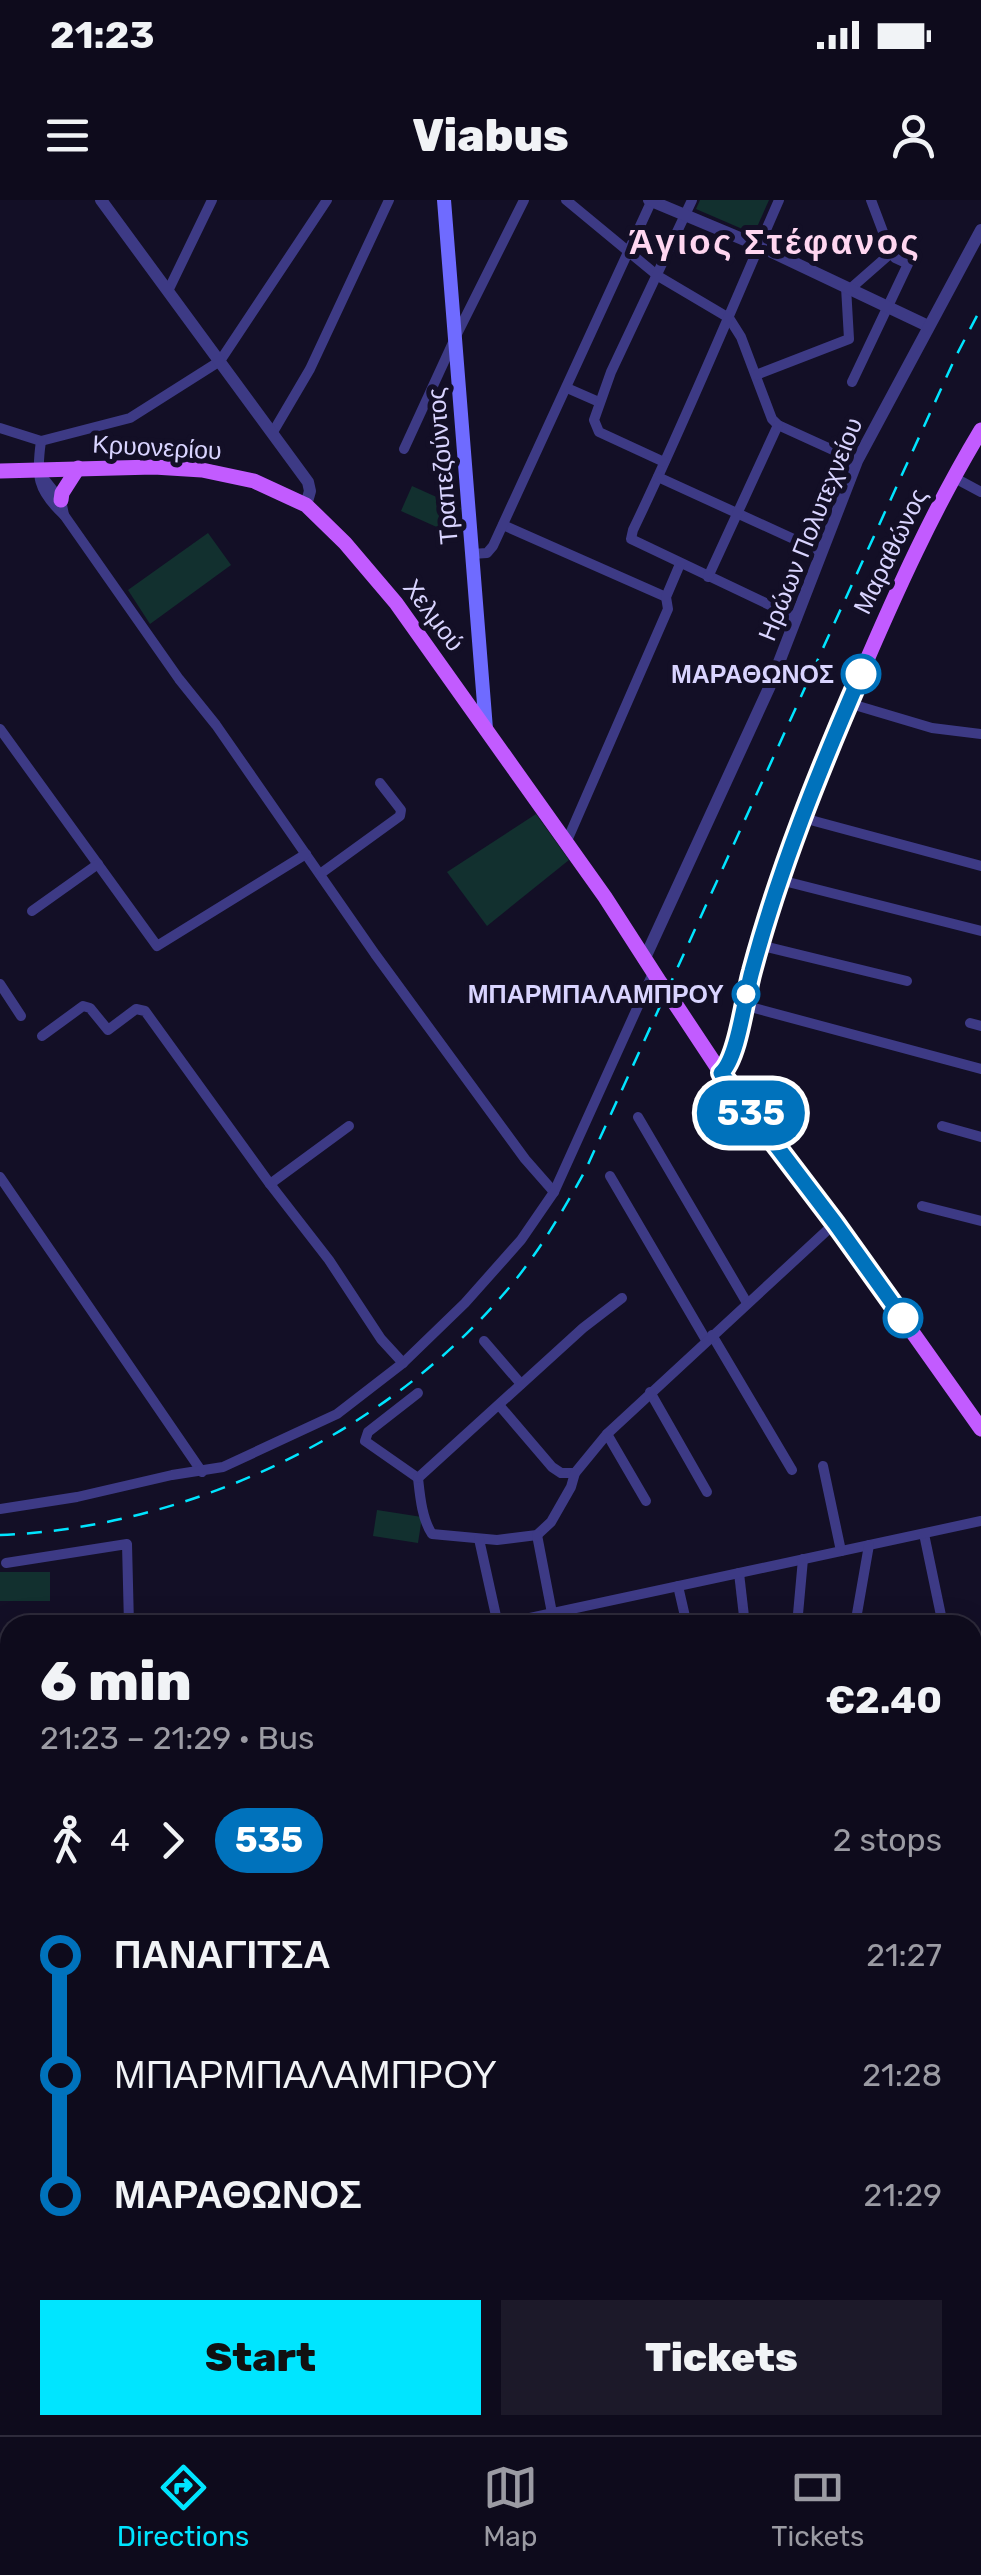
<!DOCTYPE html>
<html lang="en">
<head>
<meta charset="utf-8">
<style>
	body { margin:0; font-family:Rubik,sans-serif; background:#1c1929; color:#f1f3f6; height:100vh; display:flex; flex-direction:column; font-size:38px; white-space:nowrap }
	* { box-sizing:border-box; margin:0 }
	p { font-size:32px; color:#9b9ba3 }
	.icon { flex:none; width:55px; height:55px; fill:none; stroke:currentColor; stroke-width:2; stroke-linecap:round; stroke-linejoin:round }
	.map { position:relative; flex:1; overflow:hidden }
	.panel { position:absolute; left:0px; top:1415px; width:982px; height:820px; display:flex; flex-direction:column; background:#0e0b1c; border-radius:30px 30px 0 0; box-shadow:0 5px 25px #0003,0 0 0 2px #2e2b3b }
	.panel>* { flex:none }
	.badge { padding:0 20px; border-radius:32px; font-size:35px; line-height:65px }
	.map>.badge { position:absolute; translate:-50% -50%; box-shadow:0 0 0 5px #fff }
	.legs { display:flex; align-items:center; gap:15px; height:110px; padding:0 40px; font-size:32px }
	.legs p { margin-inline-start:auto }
	.headline { display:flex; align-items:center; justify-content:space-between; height:170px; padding:0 40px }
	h1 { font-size:55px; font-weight:800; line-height:75px }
	.button { display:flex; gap:20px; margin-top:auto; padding:20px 40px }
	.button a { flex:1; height:115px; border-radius:0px; background:#00e5ff; color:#111; font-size:40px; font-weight:800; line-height:115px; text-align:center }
	.button a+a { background:#1c1929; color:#f1f3f6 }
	ul { padding:0 40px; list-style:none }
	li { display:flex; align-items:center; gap:35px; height:120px; font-size:38px }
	li i { display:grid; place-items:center; width:15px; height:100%; margin:0 12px; background:currentColor }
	li i::after { content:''; width:25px; height:25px; margin:-12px; border:8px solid; border-radius:50%; background:#0e0b1c }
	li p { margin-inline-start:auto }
	li:first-child i { background:linear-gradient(#0000 50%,currentColor 0) }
	li:last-child i { background:linear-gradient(currentColor 50%,#0000 0) }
	.status { display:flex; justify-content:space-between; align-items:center; height:70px; padding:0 50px; background:#0e0b1c; direction:ltr }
	.status svg { height:28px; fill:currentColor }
	header { display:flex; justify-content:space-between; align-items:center; height:130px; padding:0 40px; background:#0e0b1c; font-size:45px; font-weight:800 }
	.tab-bar { display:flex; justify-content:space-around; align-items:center; height:140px; border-top:2px solid #2e2b3b; background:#0e0b1c; font-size:28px; color:#9b9ba3 }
	.tab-bar a { display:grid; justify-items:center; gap:5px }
	.tab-bar .on { color:#00e5ff }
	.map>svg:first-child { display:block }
	.green { fill:#12302f }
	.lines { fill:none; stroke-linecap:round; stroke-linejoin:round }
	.minor { stroke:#3d3a85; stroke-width:10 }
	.tertiary { stroke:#3d3a85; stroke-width:12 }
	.secondary { stroke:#6f6bff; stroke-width:14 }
	.primary { stroke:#c25bff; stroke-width:15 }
	.rail { stroke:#00e5ff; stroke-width:2.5; stroke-dasharray:15 12; stroke-linecap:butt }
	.primary-bridge { stroke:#c25bff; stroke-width:15 }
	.line-1-casing { stroke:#fff; stroke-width:22 }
	.line-1 { stroke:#0072bc; stroke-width:15 }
	.stop-1-dot { fill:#fff; stroke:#0072bc; stroke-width:5 }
	.labels { text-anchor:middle; stroke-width:10; stroke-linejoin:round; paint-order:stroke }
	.street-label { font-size:25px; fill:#d9d4ff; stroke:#130f26 }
	.stop-label { font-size:25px; font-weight:bold; fill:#d9d4ff; stroke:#130f26; text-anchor:end }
	.district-label { font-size:35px; font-weight:bold; letter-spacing:2.5px; fill:#ffd6f0; stroke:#130f26 }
</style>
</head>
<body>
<div class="status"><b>21:23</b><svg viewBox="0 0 49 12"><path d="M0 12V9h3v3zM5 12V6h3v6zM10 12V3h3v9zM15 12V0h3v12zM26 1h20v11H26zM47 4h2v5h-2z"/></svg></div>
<header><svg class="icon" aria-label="menu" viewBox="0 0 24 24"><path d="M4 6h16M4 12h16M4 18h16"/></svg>Viabus<svg class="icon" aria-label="person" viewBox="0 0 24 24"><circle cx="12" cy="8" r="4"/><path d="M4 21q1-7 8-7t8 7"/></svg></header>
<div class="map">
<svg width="981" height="2235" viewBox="0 0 981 2235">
	<rect width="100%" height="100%" fill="#130f26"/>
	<g class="green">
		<polygon points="700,0 769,0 754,34 696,9"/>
		<polygon points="412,286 461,308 450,333 401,311"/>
		<polygon points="208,333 231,365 150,424 128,390"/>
		<polygon points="536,614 569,660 487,726 447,672"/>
		<polygon points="377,1310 422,1317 418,1343 373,1336"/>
		<rect x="0" y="1372" width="50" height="29"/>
		<polygon points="464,2225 615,2225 614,2235 466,2235"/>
	</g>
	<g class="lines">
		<g class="minor">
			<polyline points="566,0 658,76 729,118 741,137 772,219 778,225 857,261"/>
			<path d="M779,0C731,110 685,222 633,330L631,339L797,418"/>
			<polyline points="850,89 891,53"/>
			<polyline points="168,91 212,0"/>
			<polyline points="756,175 849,139 846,87"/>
			<polyline points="852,182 908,64 895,58 891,53 871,0"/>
			<polyline points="567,188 599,202"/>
			<polyline points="0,228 41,241"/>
			<polyline points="273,232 310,169 389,0"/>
			<polyline points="41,241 130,218 220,161 327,0"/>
			<polyline points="404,249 455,138 524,0"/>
			<polyline points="664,262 599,232 594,220 611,172 692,0"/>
			<path d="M37,270L61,300L64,315C37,290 36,276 41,241"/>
			<polyline points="658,277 822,352"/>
			<polyline points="953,277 981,292"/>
			<polyline points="64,315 179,479 216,525 375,754 525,959 554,992"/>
			<polyline points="503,325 666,397"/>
			<polyline points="472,354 487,353 493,346 652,0"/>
			<polyline points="708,377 778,225"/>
			<polyline points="848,503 932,528 981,534"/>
			<polyline points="0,529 157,746 306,654"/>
			<polyline points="803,618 981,666"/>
			<polyline points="566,643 668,409 666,397 680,364"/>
			<polyline points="320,674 400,616 401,610 380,583"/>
			<polyline points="780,680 981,731"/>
			<polyline points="32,711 98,664"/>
			<polyline points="759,745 907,781"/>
			<polyline points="0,784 21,816"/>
			<polyline points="743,805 981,869"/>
			<polyline points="970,823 981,826"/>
			<polyline points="42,836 83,806 90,808 108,830 136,809 145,811 270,984 329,1060 381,1139 403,1163"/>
			<polyline points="638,917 747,1103"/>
			<polyline points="942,926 981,937"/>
			<polyline points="610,976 706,1140"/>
			<polyline points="0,977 202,1272"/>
			<polyline points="270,984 349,926"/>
			<polyline points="922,1006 981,1021"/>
			<polyline points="712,1135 792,1270"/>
			<polyline points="484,1141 521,1184"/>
			<polyline points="650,1192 707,1292"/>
			<polyline points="418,1193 368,1232 365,1241 418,1278"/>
			<polyline points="499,1205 552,1267 561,1273 575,1273"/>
			<polyline points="607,1234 646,1301"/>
			<polyline points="823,1266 841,1351"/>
			<path d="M418,1278C420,1296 422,1319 432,1334L497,1340L537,1335L551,1322L571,1287L575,1273L607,1234L835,1023"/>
			<polyline points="418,1278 583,1128 622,1098"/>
			<polyline points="0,1309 77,1297 172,1275 223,1267 337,1214 403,1163 465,1103 521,1040 554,992 653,773"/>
			<polyline points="924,1334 943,1425"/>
			<polyline points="537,1335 552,1413"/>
			<polyline points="479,1339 498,1425"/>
			<polyline points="6,1363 127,1344 129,1425"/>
			<polyline points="739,1373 745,1425"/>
			<polyline points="678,1386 687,1425"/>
			<polyline points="497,1425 981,1321"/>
			<polyline points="797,1425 803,1359"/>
			<polyline points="855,1425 869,1345"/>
			<polyline points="972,1666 981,1661"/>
			<polyline points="972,1804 981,1808"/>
			<polyline points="972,1883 981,1886"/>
			<polyline points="972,1995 981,1995"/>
			<polyline points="972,2061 981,2061"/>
			<polyline points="972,2125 981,2125"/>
			<polyline points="0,2139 10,2158"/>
			<polyline points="0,2212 10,2207"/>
			<polyline points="44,2225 49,2235"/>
			<polyline points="604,2225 605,2235"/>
			<polyline points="356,2226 391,2235"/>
			<polyline points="664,2229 827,2235"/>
			<polyline points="148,2235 167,2225"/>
			<polyline points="888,2235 888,2225"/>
		</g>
		<g class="tertiary">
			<polyline points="101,0 308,282 310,291 306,305"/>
			<polyline points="649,0 759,46 928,126"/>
			<polyline points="644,760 769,488 857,261 981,30"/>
			<polyline points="972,1488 981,1486"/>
			<polyline points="0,1752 10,1748"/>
			<polyline points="290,2235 330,2226 359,2225"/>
		</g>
		<polyline class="secondary" points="444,0 486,529"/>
		<g class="primary">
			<polyline points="0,271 154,267 202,270 254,281 306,305 345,343 396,403 605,697 661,784"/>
			<polyline points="61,300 62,293 78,268"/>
			<polyline points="674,802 721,873 835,1023 981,1229"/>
			<path d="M721,873L731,860C760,726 806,602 860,476C896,392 934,308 981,230"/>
			<polyline points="972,1534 981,1521"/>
			<polyline points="663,2235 665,2225"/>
		</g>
		<path class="rail" d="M0,1335C185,1328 380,1237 501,1097C535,1059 560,1016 585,971L956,156L981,108"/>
		<polyline class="primary-bridge" points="661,784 674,802"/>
	</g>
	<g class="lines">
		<defs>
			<path id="line-1" d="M861,474C819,571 779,670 752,771C745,795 738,859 721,873L835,1023L903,1118"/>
		</defs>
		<use href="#line-1" class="line-1-casing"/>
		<use href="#line-1" class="line-1"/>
	</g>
	<g class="stop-1-dot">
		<circle cx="861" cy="474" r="18"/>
		<circle cx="746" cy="794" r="12"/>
		<circle cx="903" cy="1118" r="18"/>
	</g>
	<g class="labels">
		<g class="street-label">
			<text transform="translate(157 247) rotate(3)" y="9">Κρυονερίου</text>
			<text transform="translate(442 266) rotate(-95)" y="9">Τραπεζούντος</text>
			<text transform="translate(810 329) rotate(-68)" y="9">Ηρώων Πολυτεχνείου</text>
			<text transform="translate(890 351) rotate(-64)" y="9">Μαραθώνος</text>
			<text transform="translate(434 415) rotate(53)" y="9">Χελμού</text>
		</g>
		<g class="stop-label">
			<text x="834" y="483">ΜΑΡΑΘΩΝΟΣ</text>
			<text x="724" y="803">ΜΠΑΡΜΠΑΛΑΜΠΡΟΥ</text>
		</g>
		<g class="district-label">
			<text x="775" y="54">Άγιος Στέφανος</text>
		</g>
	</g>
</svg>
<b class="badge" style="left:751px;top:913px;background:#0072bc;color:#fff">535</b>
<section class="panel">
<div class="headline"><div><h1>6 min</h1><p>21:23 – 21:29 · Bus</p></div><b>€2.40</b></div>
<div class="legs"><svg class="icon" aria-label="walk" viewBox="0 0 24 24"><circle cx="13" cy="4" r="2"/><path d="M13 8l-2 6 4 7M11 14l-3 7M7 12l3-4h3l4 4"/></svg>4<svg class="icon" aria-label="forward" viewBox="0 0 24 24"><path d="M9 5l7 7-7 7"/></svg><b class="badge" style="background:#0072bc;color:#fff">535</b><p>2 stops</p></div>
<ul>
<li><i style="color:#0072bc"></i><b>ΠΑΝΑΓΙΤΣΑ</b><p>21:27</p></li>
<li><i style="color:#0072bc"></i><span>ΜΠΑΡΜΠΑΛΑΜΠΡΟΥ</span><p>21:28</p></li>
<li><i style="color:#0072bc"></i><b>ΜΑΡΑΘΩΝΟΣ</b><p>21:29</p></li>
</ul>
<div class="button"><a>Start</a><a>Tickets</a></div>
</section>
</div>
<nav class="tab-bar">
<a class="on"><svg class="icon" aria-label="directions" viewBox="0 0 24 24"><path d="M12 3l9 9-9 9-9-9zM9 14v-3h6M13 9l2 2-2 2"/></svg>Directions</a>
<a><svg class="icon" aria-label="map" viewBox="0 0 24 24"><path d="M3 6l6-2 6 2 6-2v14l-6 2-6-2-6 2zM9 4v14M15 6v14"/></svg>Map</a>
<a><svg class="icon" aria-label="tickets" viewBox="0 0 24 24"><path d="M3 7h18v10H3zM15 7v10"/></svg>Tickets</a>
</nav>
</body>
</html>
